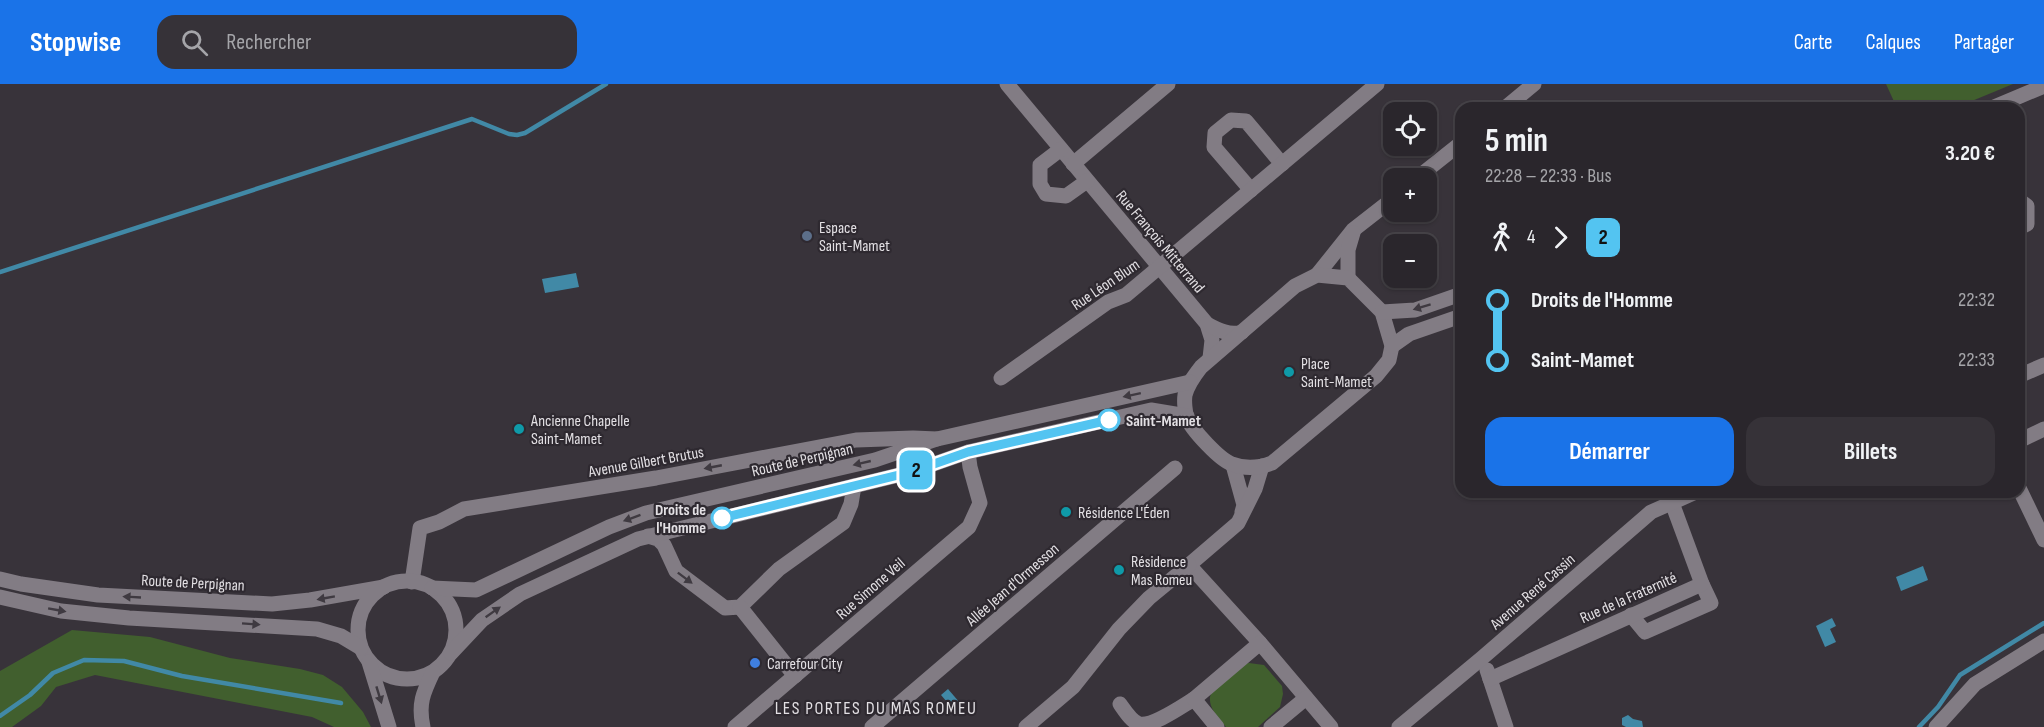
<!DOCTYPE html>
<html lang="fr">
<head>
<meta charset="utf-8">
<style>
	body { margin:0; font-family:"Sofia Sans Condensed",sans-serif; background:#363238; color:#f1f3f6; height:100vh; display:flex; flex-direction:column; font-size:22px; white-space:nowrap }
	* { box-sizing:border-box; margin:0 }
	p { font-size:20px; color:#a5a5a9 }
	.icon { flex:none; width:33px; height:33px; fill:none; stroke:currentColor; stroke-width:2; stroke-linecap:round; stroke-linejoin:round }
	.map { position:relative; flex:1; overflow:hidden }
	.panel { position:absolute; left:1455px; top:18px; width:570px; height:396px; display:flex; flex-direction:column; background:#2a262c; border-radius:18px; box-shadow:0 2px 4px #0004,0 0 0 2px #464348 }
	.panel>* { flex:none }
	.badge { padding:0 12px; border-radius:9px; font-size:21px; line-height:39px }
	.buttons { position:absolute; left:1383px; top:18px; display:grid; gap:12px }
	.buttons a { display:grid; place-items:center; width:54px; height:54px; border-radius:12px; background:#2a262c; box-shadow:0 2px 4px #0004,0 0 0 2px #464348; font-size:30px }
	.map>.badge { position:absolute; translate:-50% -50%; box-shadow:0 0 0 3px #fff }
	.legs { display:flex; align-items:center; gap:9px; height:66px; padding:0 30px; font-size:20px }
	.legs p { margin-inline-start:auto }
	.head { display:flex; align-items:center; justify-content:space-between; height:102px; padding:0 30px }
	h1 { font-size:33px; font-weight:700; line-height:45px }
	.cta { display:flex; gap:12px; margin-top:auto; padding:12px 30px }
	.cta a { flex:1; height:69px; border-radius:18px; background:#1a73e8; color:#fff; font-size:24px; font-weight:700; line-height:69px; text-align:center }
	.cta a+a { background:#363238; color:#f1f3f6 }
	ul { padding:0 30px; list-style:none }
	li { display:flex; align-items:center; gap:21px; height:60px; font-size:22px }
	li i { display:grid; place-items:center; width:9px; height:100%; margin:0 8px; background:currentColor }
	li i::after { content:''; width:15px; height:15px; margin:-8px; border:4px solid; border-radius:50%; background:#2a262c }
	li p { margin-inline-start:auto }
	li:first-child i { background:linear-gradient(#0000 50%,currentColor 0) }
	li:last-child i { background:linear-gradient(currentColor 50%,#0000 0) }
	header { display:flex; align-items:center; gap:36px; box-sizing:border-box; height:84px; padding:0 30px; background:#1a73e8; color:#fff }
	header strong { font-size:28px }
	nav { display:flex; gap:33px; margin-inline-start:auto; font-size:21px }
	.search { width:420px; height:54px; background:#363238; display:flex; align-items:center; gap:15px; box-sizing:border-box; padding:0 21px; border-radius:18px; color:#a5a5a9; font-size:22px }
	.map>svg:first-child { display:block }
	.green { fill:#415f2e }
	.water { fill:#4189a6 }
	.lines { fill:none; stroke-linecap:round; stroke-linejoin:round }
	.stream { stroke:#4189a6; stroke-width:4.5 }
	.street { stroke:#827c84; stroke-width:15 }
	.secondary { stroke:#827c84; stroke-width:15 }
	.oneway { fill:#3f3a41 }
	.line-1-casing { stroke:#fff; stroke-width:14 }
	.line-1 { stroke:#53c4f1; stroke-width:9 }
	.service-dot { fill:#5c6f8a; stroke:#2e2930; stroke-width:2 }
	.culture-dot { fill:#0f9aa8; stroke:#2e2930; stroke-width:2 }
	.stop-1-dot { fill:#fff; stroke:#53c4f1; stroke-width:3 }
	.shop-dot { fill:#3f7fe0; stroke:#2e2930; stroke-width:2 }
	.labels { text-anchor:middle; stroke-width:4.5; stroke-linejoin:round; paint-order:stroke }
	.poi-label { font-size:16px; fill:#e3e0e4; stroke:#2e2930; text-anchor:start }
	.street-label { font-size:16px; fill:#e3e0e4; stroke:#2e2930 }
	.stop-label { font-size:16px; font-weight:bold; fill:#e3e0e4; stroke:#2e2930; text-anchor:start }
	.neighbourhood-label { font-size:18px; letter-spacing:1.5px; fill:#e3e0e4; stroke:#2e2930 }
</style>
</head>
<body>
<header>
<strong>Stopwise</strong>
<div class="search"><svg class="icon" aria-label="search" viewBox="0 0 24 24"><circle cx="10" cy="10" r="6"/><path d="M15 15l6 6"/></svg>Rechercher</div>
<nav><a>Carte</a><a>Calques</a><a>Partager</a></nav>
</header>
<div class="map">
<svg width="2044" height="643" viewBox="0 0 2044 643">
	<rect width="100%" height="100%" fill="#38333a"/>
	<g class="green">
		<polygon points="1886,0 2013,0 1955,24 1897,24"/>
		<polygon points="72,546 150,553 230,574 300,585 323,591 342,603 363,628 371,643 334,643 312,633 95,591 56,603 41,622 12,643 0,643 0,587"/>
		<path d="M1249,579L1264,581L1282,602L1283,610L1280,623L1258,643H1226C1194,609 1215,604 1244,580Z"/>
	</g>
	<g class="water">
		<polygon points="576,189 579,203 545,209 542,195"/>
		<polygon points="1923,482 1928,496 1901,507 1896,493"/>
		<polygon points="1832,534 1836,542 1830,545 1836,558 1825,563 1816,542"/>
		<polygon points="948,605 960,619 953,625 941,611"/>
		<polygon points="1628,631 1633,635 1642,637 1643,643 1626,643 1622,641 1622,634"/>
	</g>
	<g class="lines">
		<g class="stream">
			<polyline points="0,188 472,35 509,50 517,51 525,49 606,0"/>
			<polyline points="0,632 30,611 53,589 84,576 124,577 182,592 341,619"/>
			<polyline points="1919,643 1938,623 1960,591 2044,539"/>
		</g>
		<g class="street">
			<polyline points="1007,0 1207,240 1212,256 1210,274"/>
			<polyline points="1505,24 1534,0"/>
			<polyline points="1061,65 1040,81 1040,100 1046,110 1066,112 1087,97"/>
			<polyline points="1073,80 1168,0"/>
			<polyline points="1417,94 1461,59"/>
			<polyline points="1251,106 1214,63 1215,49 1231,36 1246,37 1282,80"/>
			<polyline points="2019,116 2027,122 2027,140 2019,144"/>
			<polyline points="1317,191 1353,146 1394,114"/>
			<polyline points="1348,194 1348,166 1353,149"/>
			<path d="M1207,240C1218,246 1230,252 1242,248"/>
			<polyline points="2019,292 2044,281"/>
			<polyline points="1001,294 1108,218 1126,211 1377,0"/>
			<polyline points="2019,357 2044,345"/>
			<polyline points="1233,381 1244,421 1242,428"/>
			<polyline points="1262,382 1255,405 1238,439 1189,481 1260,559 1331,643"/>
			<polyline points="2019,404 2044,456"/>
			<polyline points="648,452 658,455 664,461 676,487 725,524 740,523 779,485 843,439 851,420 854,402"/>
			<polyline points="412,498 420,444 439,438 464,425 656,394 856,356 913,354 937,355"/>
			<polyline points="740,523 795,592"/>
			<polyline points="1631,531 1645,548 1711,519 1702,500"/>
			<polyline points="1487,586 1506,643"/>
			<polyline points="1490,595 1702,500 1668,408"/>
			<path d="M1120,620C1125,627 1131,637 1139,640C1153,643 1182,622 1194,615"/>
			<polyline points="735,643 969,443 980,419 970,383 968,368"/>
			<polyline points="872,643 1175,384"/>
			<polyline points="1026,643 1073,603 1119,545 1149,514 1189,481"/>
			<polyline points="1217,643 1194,615 1260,559"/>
			<polyline points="1271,643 1306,614"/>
			<polyline points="1399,643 1482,574 1651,428 1696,408"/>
		</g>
		<g class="secondary">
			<polyline points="1992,24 2044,2"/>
			<path d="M1317,191L1348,194L1382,228L1392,262L1389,276L1376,292L1272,379C1259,384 1245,385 1232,380C1220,376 1192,346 1187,334C1185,328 1184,317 1185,311C1188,300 1194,292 1201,283L1295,202Z"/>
			<polyline points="1382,228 1415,226 1461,210"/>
			<polyline points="1392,262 1409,250 1461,232"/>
			<polyline points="0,495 21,500 98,511 272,520 310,516 384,503"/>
			<circle cx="407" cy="546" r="49"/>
			<polyline points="432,504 476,506 609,443 646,429 875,376 937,355 1190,298"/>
			<polyline points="0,513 61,527 129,534 317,545 341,552 361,564"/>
			<polyline points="451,569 482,536 520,510 638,455 911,388 968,368 1151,326 1187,332"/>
			<polyline points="369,578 389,643"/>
			<path d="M423,643C418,620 423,609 433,588"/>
			<polyline points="1936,643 1975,600 2044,557"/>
		</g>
	</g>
	<defs><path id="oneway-solid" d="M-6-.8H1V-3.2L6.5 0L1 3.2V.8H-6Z" transform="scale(1.5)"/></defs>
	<g class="oneway">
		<use href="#oneway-solid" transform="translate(1422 223) rotate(163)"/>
		<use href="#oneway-solid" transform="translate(1132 311) rotate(168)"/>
		<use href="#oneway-solid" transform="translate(862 379) rotate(167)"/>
		<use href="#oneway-solid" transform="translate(713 383) rotate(169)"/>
		<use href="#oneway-solid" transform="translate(632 434) rotate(160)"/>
		<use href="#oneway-solid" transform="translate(685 494) rotate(37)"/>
		<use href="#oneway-solid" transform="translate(132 513) rotate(-177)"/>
		<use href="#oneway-solid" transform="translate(326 514) rotate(170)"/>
		<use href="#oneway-solid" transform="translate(57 526) rotate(10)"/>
		<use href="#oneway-solid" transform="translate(493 528) rotate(-35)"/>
		<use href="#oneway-solid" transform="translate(251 540) rotate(4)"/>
		<use href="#oneway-solid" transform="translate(379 611) rotate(73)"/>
	</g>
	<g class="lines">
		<defs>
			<polyline id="line-1" points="722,434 911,388 968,368 1109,336"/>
		</defs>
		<use href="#line-1" class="line-1-casing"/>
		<use href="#line-1" class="line-1"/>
	</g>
	<circle class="service-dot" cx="807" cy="152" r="6"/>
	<g class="culture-dot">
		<circle cx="1289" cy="288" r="6"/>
		<circle cx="519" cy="345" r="6"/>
		<circle cx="1066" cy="428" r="6"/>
		<circle cx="1119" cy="486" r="6"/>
	</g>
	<g class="stop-1-dot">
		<circle cx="1109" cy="336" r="10"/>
		<circle cx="722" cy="434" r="10"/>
	</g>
	<circle class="shop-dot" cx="755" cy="579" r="6"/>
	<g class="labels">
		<g class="poi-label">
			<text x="819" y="149">Espace<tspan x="819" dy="18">Saint-Mamet</tspan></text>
			<text x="1301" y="285">Place<tspan x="1301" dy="18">Saint-Mamet</tspan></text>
			<text x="531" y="342">Ancienne Chapelle<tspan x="531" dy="18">Saint-Mamet</tspan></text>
			<text x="1078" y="434">Résidence L'Éden</text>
			<text x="1131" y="483">Résidence<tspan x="1131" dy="18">Mas Romeu</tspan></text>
			<text x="767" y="585">Carrefour City</text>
		</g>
		<g class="street-label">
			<text transform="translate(1161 157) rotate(50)" y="6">Rue François Mitterrand</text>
			<text transform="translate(1105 200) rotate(-34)" y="6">Rue Léon Blum</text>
			<text transform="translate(802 375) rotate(-13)" y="6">Route de Perpignan</text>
			<text transform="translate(646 377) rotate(-10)" y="6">Avenue Gilbert Brutus</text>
			<text transform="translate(193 498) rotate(3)" y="6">Route de Perpignan</text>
			<text transform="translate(1012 500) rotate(-41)" y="6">Allée Jean d'Ormesson</text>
			<text transform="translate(870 504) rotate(-41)" y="6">Rue Simone Veil</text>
			<text transform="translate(1532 507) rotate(-41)" y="6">Avenue René Cassin</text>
			<text transform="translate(1628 513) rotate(-24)" y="6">Rue de la Fraternité</text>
		</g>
		<g class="stop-label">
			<text x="1126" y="342">Saint-Mamet</text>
			<text x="706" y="431" text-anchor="end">Droits de<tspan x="706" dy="18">l'Homme</tspan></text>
		</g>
		<g class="neighbourhood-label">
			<text x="876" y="630">LES PORTES DU MAS ROMEU</text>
		</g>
	</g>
</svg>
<div class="buttons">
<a><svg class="icon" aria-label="locate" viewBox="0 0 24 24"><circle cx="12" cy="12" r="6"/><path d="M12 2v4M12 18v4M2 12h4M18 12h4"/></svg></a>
<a>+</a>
<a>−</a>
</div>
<b class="badge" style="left:916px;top:386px;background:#53c4f1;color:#111">2</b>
<section class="panel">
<div class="head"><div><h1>5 min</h1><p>22:28 – 22:33 · Bus</p></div><b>3.20 €</b></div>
<div class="legs"><svg class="icon" aria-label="walk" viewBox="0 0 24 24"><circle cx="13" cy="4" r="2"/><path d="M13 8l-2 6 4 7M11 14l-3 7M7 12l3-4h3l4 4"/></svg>4<svg class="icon" aria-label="forward" viewBox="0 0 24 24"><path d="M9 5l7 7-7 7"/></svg><b class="badge" style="background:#53c4f1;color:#111">2</b></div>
<ul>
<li><i style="color:#53c4f1"></i><b>Droits de l'Homme</b><p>22:32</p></li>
<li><i style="color:#53c4f1"></i><b>Saint-Mamet</b><p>22:33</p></li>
</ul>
<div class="cta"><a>Démarrer</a><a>Billets</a></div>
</section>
</div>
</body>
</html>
